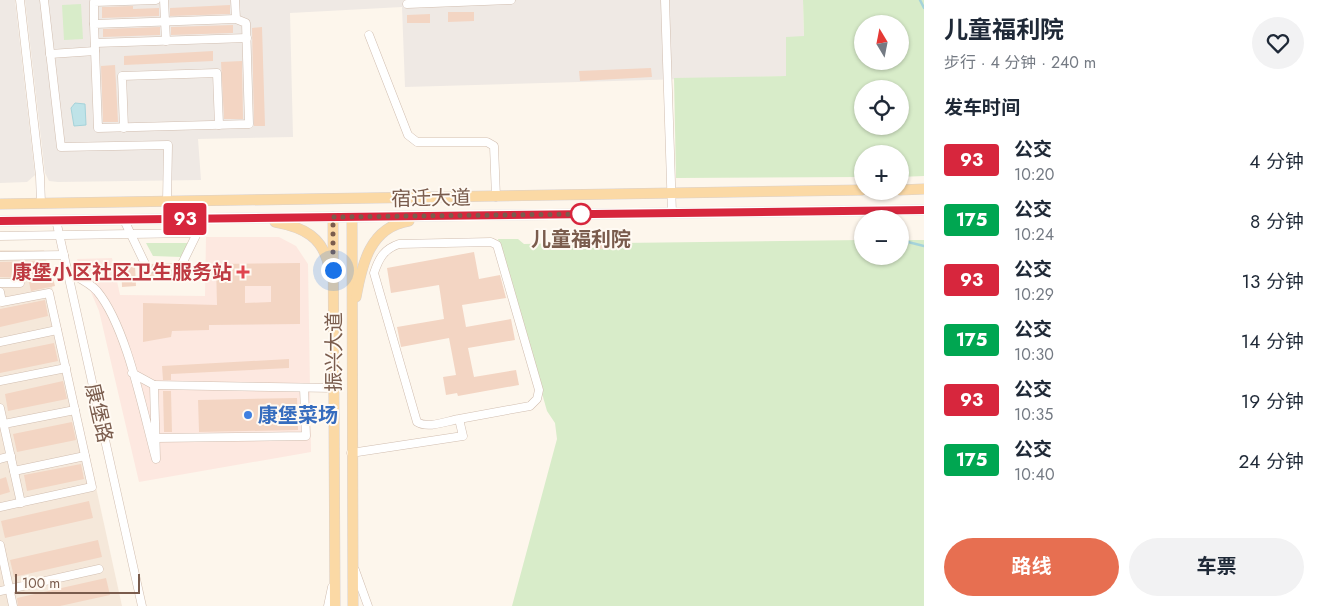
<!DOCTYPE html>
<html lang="zh">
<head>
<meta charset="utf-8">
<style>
	body { margin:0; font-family:Jost,"Noto Sans SC",sans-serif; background:#f2f2f3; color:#1f2937; height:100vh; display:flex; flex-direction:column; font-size:19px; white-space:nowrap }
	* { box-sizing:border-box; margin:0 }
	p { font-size:16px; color:#747a83 }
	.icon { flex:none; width:28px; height:28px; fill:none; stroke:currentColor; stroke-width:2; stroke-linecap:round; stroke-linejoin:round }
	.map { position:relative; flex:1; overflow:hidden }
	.drawer { display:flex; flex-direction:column; background:#fff; width:400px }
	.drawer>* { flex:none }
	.badge { padding:0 10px; border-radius:4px; font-size:18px; line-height:32px }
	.needle { width:32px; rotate:350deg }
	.buttons { position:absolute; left:854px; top:15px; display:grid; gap:10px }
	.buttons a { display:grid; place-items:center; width:55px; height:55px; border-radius:50%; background:#fff; box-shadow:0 1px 4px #0004; font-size:25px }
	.scale { position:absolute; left:15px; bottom:12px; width:125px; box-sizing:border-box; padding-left:5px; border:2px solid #7a5c4d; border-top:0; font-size:14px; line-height:18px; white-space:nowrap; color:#7a5c4d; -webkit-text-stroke:4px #fffaf3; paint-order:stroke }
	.you { position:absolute; width:25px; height:25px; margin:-12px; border:4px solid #fff; border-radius:50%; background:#1a73e8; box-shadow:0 0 0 8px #1a73e833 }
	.map>.badge { position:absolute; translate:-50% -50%; box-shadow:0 0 0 2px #fff }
	h2 { padding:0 20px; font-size:19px; line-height:45px }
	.round { display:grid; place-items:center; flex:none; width:52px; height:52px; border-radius:26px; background:#f2f2f3 }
	.headline { display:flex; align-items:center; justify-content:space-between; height:85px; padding:0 20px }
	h1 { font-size:24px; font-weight:700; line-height:38px }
	.primary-button { display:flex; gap:10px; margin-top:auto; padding:10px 20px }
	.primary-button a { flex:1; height:58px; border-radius:30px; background:#e76f51; color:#fff; font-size:20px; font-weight:700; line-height:58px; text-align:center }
	.primary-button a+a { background:#f2f2f3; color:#1f2937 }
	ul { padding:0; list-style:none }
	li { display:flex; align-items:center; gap:15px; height:60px; padding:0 20px }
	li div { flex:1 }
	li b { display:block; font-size:19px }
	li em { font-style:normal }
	li .badge { min-width:55px; font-weight:700; text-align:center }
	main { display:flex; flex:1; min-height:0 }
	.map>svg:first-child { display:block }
	.residential { fill:#f5e8da }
	.commercial { fill:#fde8e0 }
	.industrial { fill:#efe9e4 }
	.green { fill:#d8ecc9; fill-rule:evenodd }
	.water { fill:#bfe3e8; stroke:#a5d3da }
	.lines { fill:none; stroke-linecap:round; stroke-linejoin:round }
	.stream { stroke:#a5d3da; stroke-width:2.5 }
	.building { fill:#f3d5c3; fill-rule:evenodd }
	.minor-tunnel { stroke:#dcd0c4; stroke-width:8; stroke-dasharray:8 4; stroke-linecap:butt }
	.minor-casing { stroke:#d1beb0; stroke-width:9 }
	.major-casing { stroke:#dad1cd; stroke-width:11 }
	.minor { stroke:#fff; stroke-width:8 }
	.major { stroke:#fbd9a5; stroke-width:10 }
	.line-casing { stroke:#fff; stroke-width:11 }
	.line { stroke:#d7263d; stroke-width:8 }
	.walk { stroke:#7a5c4d; stroke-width:5; stroke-dasharray:0 9 }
	.stop-dot { fill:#fff; stroke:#d7263d; stroke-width:2.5 }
	.health-dot { fill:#e0444e; stroke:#fffaf3; stroke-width:2 }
	.shop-dot { fill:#3f7fe0; stroke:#fffaf3; stroke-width:2 }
	.labels { text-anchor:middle; stroke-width:4; stroke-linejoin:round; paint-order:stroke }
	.street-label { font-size:20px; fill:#7a5c4d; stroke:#fffaf3 }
	.stop-label { font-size:20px; font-weight:bold; fill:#7a5c4d; stroke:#fffaf3 }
	.health-label { font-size:20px; font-weight:bold; fill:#be3a42; stroke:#fffaf3; text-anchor:end }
	.shop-label { font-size:20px; font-weight:bold; fill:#366cbe; stroke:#fffaf3; text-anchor:start }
</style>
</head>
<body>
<main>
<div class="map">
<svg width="924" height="606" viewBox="0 0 924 606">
	<rect width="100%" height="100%" fill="#fdf6ec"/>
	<polygon class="residential" points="0,250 44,250 122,606 0,606"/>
	<polygon class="commercial" points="206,237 279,237 296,246 308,264 311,452 139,482 99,311 77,259 112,258 120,295 205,296"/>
	<g class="industrial">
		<polygon points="0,0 15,0 35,175 27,182 0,183"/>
		<polygon points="25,0 803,0 804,37 786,38 786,76 405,87 402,7 290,13 293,137 198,139 201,180 58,182 49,181 45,173"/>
	</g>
	<g class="green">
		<path d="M803,0H924V176L900,177V154H862V177L676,178L674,78L786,76V37L804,36ZM862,24H900V61H862ZM862,89H900V126H862Z"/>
		<polygon points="81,4 83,39 64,40 62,5"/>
		<polygon points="498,239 518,239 524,244 599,242 599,249 620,247 620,243 862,240 862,256 900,256 900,240 924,240 924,606 512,606 557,439 555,423 547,411"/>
		<polygon points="146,243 188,243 181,257 153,256"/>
	</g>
	<polygon class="water" points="75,103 85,104 86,125 74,126 71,108"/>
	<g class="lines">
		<g class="stream">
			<polyline points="920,0 924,8"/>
			<polyline points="908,242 924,246"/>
		</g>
	</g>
	<g class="building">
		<polygon points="230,5 230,14 170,16 170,8"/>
		<polygon points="133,6 133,9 159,8 159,16 102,18 102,7"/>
		<polygon points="448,12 474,12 474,21 448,22"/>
		<polygon points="430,14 430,23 407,23 407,15"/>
		<polygon points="233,25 233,33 171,35 171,27"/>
		<polygon points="160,27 160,35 103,37 103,29"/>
		<polygon points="262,27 265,126 254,126 252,28"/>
		<polygon points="213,51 213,61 124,65 124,56"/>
		<polygon points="242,61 243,119 224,119 221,62"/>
		<polygon points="115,65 118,122 103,122 101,66"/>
		<polygon points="651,68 652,77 580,81 579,71"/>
		<polygon points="619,238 620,247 599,249 598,240"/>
		<polygon points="474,252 479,279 500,275 506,298 462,305 466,327 511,319 515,340 468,348 474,377 516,370 519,385 458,396 457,393 446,395 443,377 456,375 449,338 401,347 397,327 444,319 439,285 391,293 387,268"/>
		<polygon points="49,261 55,286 31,291 28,278 0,277 0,262"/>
		<polygon points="176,263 174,269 179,273 179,281 150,282 150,275 154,270 151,264"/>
		<path d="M300,263V324L209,325V330L172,331L171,337L143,342V303L217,305L216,264ZM245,286H271V302L245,303Z"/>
		<polygon points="121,265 135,265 136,286 122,287"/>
		<polygon points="45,300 48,316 0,327 0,309"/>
		<polygon points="54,343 58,361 0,373 0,354"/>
		<polygon points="289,359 289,368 171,374 171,380 163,380 162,366"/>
		<polygon points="63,381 67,399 8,411 5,394"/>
		<polygon points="163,391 171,391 172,432 164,432"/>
		<polygon points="297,398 298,430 199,432 198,400"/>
		<polygon points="72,422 76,440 17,452 13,434"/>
		<polygon points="81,464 84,479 27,491 24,475"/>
		<polygon points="6,477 10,492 0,495 0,479"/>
		<polygon points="89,501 93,518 5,538 1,521"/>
		<polygon points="98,540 102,557 14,577 10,560"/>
		<polygon points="106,578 110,595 60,606 18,606 17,598"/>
	</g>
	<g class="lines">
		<polyline class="minor-tunnel" points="148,270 180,268"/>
		<defs>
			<g id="minor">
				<polyline points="20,0 40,176 41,203"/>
				<polyline points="44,0 61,147 168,145 167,201"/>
				<polyline points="164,0 166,41"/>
				<polyline points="235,0 236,19"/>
				<polyline points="665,0 672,213"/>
				<polyline points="407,4 511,0"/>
				<polygon points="236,19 246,23 249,124 98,128 94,24"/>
				<polyline points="94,24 94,2 156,0"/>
				<polyline points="369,35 408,135 417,142 487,142 494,146 496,197"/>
				<polyline points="95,43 247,38"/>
				<polyline points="50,54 95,51"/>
				<polyline points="124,128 122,76 217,73 219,125"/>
				<polyline points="56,220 142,606"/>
				<polyline points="124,220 148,270"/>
				<polyline points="0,236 197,233"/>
				<polyline points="0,256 64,255"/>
				<polyline points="180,268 204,219"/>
				<path d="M68,272C77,277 90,283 97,291C127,327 143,412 156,459L154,385L132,373"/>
				<polyline points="0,283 20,283"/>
				<polyline points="0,292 2,302 49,293 92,487 0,507"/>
				<polyline points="0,342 57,330"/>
				<polyline points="0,381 66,368"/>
				<polyline points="154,385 334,388"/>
				<polyline points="0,408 21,503"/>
				<polyline points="4,424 75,410"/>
				<polyline points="156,438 306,436 304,388"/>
				<path d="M351,453L463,436L459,419L530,406L537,399L539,390L497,245L491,242L399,244C384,249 379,258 374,273L417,422C428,429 447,421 459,419"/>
				<polyline points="0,459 11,456"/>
				<polyline points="14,471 85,456"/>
				<polyline points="0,545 13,606"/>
				<polyline points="355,570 368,606"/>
				<polyline points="0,591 99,569"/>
				<polyline points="328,606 332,587"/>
			</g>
			<g id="major">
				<polyline points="900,190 924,189"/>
				<polyline points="0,204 862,190"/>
				<polyline points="333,217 335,606"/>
				<polyline points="352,218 353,606"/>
				<polyline points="0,221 924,210"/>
				<path d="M275,222C303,227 324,237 329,268"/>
				<path d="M356,297C362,264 370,227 409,221"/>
			</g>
		</defs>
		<use href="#minor" class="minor-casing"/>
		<use href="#major" class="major-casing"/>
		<use href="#minor" class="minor"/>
		<use href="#major" class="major"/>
	</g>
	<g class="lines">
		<defs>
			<polyline id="line" points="0,221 924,210"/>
		</defs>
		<use href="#line" class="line-casing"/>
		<use href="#line" class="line"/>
		<polyline class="walk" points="333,270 333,217 581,214"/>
	</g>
	<circle class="stop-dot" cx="581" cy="214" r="10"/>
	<path class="health-dot" d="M240.5 264.5h5v5h5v5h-5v5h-5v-5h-5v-5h5z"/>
	<circle class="shop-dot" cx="248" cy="415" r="5"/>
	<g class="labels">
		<g class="street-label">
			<text transform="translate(431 198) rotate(-1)" y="7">宿迁大道</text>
			<text transform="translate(334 352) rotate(-90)" y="7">振兴大道</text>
			<text transform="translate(99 413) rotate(77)" y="7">康堡路</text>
		</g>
		<g class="stop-label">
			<text x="581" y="246">儿童福利院</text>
		</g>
		<g class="health-label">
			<text x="232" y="279">康堡小区社区卫生服务站</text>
		</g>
		<g class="shop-label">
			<text x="258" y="422">康堡菜场</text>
		</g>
	</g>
</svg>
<div class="buttons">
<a><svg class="needle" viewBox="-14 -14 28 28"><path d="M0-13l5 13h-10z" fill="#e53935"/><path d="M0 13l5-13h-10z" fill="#747a83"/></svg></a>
<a><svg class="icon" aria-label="locate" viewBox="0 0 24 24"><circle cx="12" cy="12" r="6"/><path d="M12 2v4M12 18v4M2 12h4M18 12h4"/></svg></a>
<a>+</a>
<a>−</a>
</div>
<div class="scale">100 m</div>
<div class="you" style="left:333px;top:270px"></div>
<b class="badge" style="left:185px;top:219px;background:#d7263d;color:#fff">93</b>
</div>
<section class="drawer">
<div class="headline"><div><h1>儿童福利院</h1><p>步行 · 4 分钟 · 240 m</p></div><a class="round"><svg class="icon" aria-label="heart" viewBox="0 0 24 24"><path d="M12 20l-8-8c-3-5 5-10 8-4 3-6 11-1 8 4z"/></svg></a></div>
<h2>发车时间</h2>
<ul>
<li><span class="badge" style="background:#d7263d;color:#fff">93</span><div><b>公交</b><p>10:20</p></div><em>4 分钟</em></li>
<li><span class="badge" style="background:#00a651;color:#fff">175</span><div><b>公交</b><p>10:24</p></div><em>8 分钟</em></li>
<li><span class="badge" style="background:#d7263d;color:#fff">93</span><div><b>公交</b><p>10:29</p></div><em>13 分钟</em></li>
<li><span class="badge" style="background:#00a651;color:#fff">175</span><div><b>公交</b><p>10:30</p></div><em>14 分钟</em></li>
<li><span class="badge" style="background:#d7263d;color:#fff">93</span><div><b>公交</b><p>10:35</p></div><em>19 分钟</em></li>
<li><span class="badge" style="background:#00a651;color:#fff">175</span><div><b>公交</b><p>10:40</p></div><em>24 分钟</em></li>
</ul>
<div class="primary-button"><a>路线</a><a>车票</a></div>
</section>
</main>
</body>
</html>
